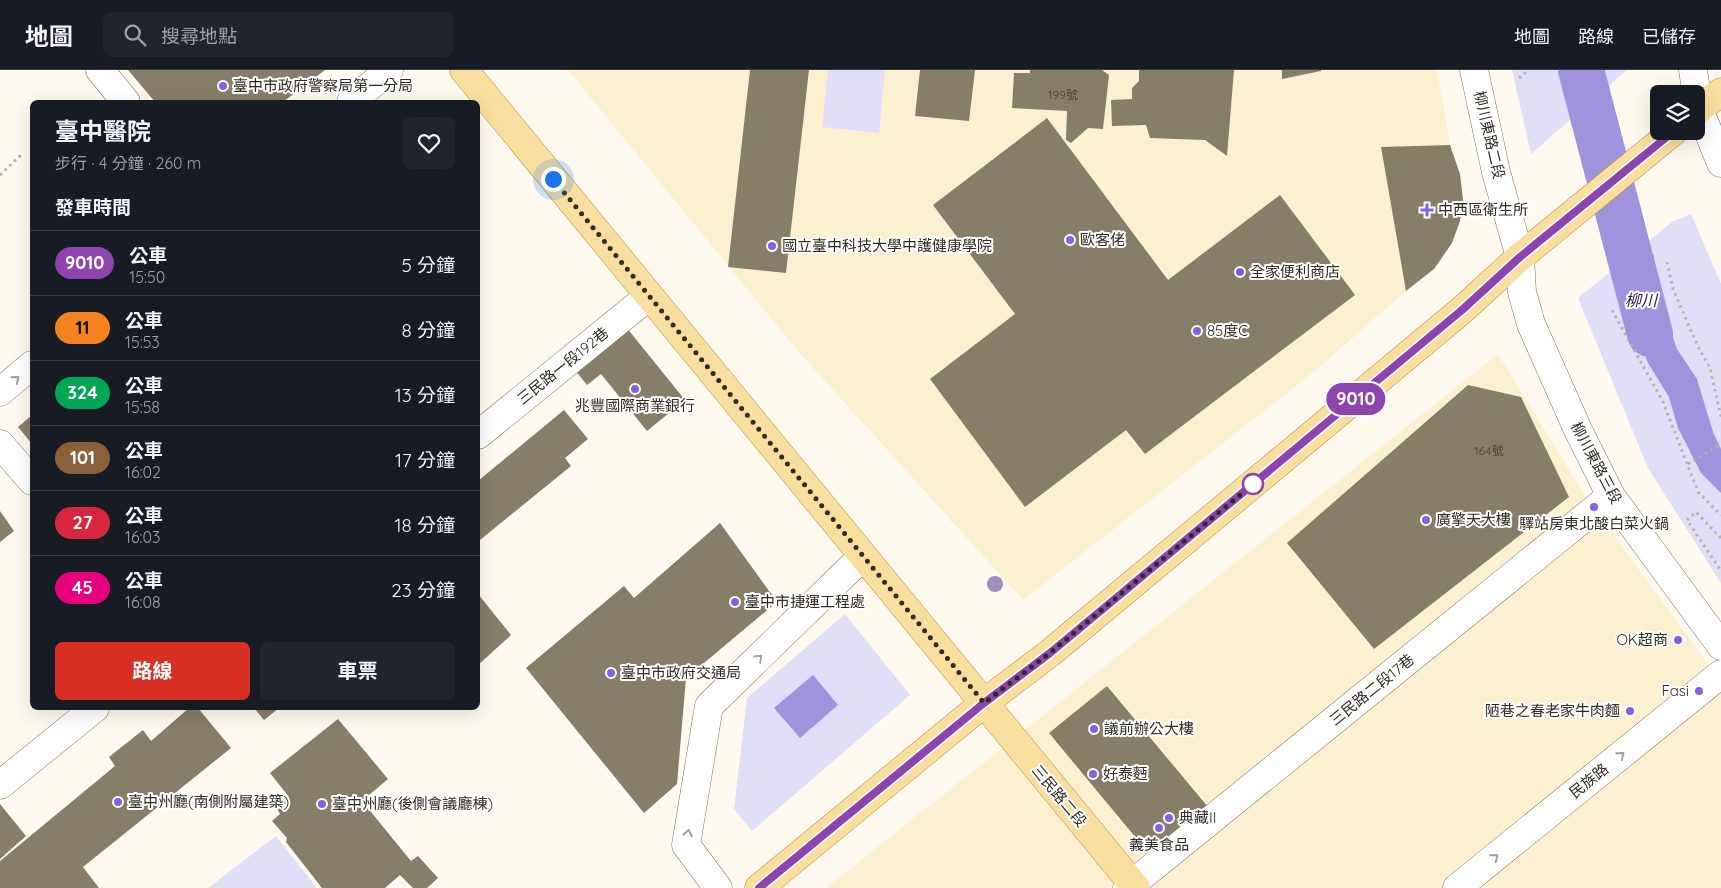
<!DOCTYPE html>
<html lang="zh-TW">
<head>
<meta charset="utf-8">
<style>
	body { margin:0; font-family:Quicksand,"Noto Sans TC",sans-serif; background:#20242c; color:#f1f3f6; height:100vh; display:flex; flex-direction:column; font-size:19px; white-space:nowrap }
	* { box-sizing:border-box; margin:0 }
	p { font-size:16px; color:#9ea1a6 }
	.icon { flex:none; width:28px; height:28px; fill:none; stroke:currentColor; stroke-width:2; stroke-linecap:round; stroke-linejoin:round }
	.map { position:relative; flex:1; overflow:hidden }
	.details { position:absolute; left:30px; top:30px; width:450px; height:610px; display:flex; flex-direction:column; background:#171b24; border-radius:8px; box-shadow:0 5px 20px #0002 }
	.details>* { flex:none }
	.badge { padding:0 10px; border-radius:16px; font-size:18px; line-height:32px }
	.buttons { position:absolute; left:1650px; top:15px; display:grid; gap:10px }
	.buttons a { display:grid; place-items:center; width:55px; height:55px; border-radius:8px; background:#171b24; box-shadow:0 5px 20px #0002; font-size:25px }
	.you { position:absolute; width:25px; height:25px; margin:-12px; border:4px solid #fff; border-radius:50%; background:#1a73e8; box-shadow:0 0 0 8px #1a73e833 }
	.map>.badge { position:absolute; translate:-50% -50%; box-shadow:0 0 0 2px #fff }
	h2 { padding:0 25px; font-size:19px; line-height:45px }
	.round { display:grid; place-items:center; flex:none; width:52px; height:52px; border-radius:8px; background:#20242c }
	.head { display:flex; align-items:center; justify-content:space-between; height:85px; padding:0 25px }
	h1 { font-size:24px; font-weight:700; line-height:38px }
	.action { display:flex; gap:10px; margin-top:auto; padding:10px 25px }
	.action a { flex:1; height:58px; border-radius:8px; background:#d93025; color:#fff; font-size:20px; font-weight:700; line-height:58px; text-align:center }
	.action a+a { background:#20242c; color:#f1f3f6 }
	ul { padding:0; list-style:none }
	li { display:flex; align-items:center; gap:15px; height:65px; padding:0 25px; border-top:1px solid #363941 }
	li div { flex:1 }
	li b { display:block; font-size:19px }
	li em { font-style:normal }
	li .badge { min-width:55px; font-weight:700; text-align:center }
	header { display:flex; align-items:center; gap:30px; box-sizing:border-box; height:70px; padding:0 25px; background:#171b24; border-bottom:1px solid #363941 }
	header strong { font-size:24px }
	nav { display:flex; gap:28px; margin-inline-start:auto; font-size:18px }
	.search { width:350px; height:45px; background:#20242c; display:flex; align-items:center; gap:12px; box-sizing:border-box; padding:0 18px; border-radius:8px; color:#9ea1a6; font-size:19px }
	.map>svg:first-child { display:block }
	.built { fill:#fdf0d1 }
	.green { fill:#e1def7 }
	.water { fill:#a093dd }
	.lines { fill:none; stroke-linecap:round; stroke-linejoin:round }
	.river { stroke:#a093dd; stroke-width:46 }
	.building { fill:#877e69 }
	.minor-casing { stroke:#7d7460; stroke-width:29 }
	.major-casing { stroke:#b09249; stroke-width:29 }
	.path { stroke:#b5b1a7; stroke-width:3; stroke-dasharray:2.5 4; stroke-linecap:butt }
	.minor { stroke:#fff; stroke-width:28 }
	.major { stroke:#f9df9e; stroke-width:28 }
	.tree { fill:#9e90bc }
	.oneway { stroke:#a2a09c }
	.line-casing { stroke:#fff; stroke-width:11 }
	.line { stroke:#8e44ad; stroke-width:8 }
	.walk { stroke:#302c23; stroke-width:5; stroke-dasharray:0 9 }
	.poi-dot { fill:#8163de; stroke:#fff; stroke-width:2 }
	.stop-dot { fill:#fff; stroke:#8e44ad; stroke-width:2.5 }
	.labels { text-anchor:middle; stroke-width:4; stroke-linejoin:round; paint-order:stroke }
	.number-label { font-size:12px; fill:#464034 }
	.poi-label { font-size:15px; fill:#302c23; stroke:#fff; text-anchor:start }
	.street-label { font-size:15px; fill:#302c23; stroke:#fff }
	.water-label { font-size:16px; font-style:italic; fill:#2e0f66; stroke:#fff }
</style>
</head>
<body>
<header>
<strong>地圖</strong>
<div class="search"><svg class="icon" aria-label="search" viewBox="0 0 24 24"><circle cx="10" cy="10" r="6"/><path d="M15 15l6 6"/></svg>搜尋地點</div>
<nav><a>地圖</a><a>路線</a><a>已儲存</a></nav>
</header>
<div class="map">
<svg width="1721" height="818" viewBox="0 0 1721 818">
	<rect width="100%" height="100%" fill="#fefaf0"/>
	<g class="built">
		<polygon points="568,0 1437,0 1450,75 1381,77 1406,221 1310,305 1023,530 797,280"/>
		<polygon points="1498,284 1584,424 1721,612 1721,818 826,818"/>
	</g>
	<g class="green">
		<polygon points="828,0 885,0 879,63 822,57"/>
		<polygon points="1512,0 1627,0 1531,84"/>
		<polygon points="1691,144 1721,214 1721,513 1648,398 1578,228 1672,152"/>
		<polygon points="845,544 910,625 752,761 734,739 747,628"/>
		<polygon points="276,766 317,818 208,818"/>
	</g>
	<g class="water">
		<polygon points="1654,184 1653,211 1677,279 1697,309 1713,362 1721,379 1721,423 1701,403 1678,358 1669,327 1648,293 1619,219"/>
		<polygon points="813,605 838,635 800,668 774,638"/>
	</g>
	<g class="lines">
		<polyline class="river" points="1581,0 1650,264"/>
	</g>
	<g class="building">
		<polygon points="128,0 325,0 283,32 155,32"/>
		<polygon points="750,0 809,0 786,203 728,197"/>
		<polygon points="920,0 975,0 969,51 915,46"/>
		<polygon points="1030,0 1102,0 1109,5 1103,59 1088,58 1071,73 1066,70 1067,41 1012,38 1014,3 1030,3"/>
		<polygon points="1139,0 1234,0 1227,86 1205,70 1150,68 1146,55 1112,56 1111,30 1132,29 1132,18 1139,11"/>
		<polygon points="1282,0 1321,0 1321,1 1282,9"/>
		<polygon points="1047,48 1168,210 1280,125 1355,225 1145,384 1126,360 1025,437 930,309 1015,244 933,135"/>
		<polygon points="1450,75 1460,104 1463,129 1460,151 1452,173 1434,199 1406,221 1381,77"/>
		<polygon points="622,252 685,330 647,361 601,304 587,315 570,294"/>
		<polygon points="1468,315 1521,327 1569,427 1374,579 1287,473"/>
		<polygon points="564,340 588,369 565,388 571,396 480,470 478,467 478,411"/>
		<polygon points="32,345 32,374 18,357"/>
		<polygon points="0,441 14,461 0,472"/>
		<polygon points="720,453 777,532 686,608 677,714 644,743 526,598 624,516 634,528"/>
		<polygon points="478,524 511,565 478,595"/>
		<polygon points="1107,616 1208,737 1151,786 1049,663"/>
		<polygon points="189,638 198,638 231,678 83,797 99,818 0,818 0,791 115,696 109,687 143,660 151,671"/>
		<polygon points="254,638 279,638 264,650"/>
		<polygon points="338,649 388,709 362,731 411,791 418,786 438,808 427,818 413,818 400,805 385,818 322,818 286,772 287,768 272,751 280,744 276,737 289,727 270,703"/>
		<polygon points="0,734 26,766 0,789"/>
	</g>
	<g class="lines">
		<defs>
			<g id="minor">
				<polyline points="100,0 126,32"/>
				<polyline points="1474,0 1496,102 1520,187 1522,222 1531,254 1578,360 1611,426 1721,576"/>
				<polyline points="1693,0 1699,39 1721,93"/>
				<polyline points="351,32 389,0"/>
				<polyline points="0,322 32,295"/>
				<polyline points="478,365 649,226"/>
				<polyline points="0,374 32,411"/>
				<polyline points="0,715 95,638"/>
				<polyline points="718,818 686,775 709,636 863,486"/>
				<polyline points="1127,818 1611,426"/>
				<polyline points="1457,818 1721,604"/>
			</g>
			<g id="major">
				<polyline points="464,0 1136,818"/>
				<polyline points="1696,41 1721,22"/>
				<polyline points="759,818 984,633 1050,583 1462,240 1520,187 1674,61"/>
			</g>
		</defs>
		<use href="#minor" class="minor-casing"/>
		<use href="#major" class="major-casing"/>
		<g class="path">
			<polyline points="1519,8 1529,0"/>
			<polyline points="0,105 22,84"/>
			<polyline points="1667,192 1673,219 1698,277 1710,298 1721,347"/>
			<polyline points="1612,240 1663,332 1698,422 1721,445"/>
			<polyline points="1688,394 1721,374"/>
			<polyline points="1721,468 1696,442 1687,450 1721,501"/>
		</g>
		<use href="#minor" class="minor"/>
		<use href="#major" class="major"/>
	</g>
	<circle class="tree" cx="995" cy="514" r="8"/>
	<defs><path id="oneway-chevron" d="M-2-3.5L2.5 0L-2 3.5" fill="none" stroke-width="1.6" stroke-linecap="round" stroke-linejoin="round" transform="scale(1.25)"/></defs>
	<g class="oneway">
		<use href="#oneway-chevron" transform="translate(16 309) rotate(-39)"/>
		<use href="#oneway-chevron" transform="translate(759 588) rotate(-44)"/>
		<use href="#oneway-chevron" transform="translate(1621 685) rotate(-39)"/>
		<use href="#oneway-chevron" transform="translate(688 763) rotate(-80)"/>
		<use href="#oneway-chevron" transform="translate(1495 787) rotate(-39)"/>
	</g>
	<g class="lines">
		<defs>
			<polyline id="line" points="759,818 984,633 1050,583 1462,240 1520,187 1674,61"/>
		</defs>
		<use href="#line" class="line-casing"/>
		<use href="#line" class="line"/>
		<polyline class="walk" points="553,109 984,633 1050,583 1253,414"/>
	</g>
	<g class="poi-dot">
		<circle cx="223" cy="16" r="5"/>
		<path d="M1424.5 132.5h5v5h5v5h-5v5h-5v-5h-5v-5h5z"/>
		<circle cx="1070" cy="170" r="5"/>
		<circle cx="772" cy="176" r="5"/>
		<circle cx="1240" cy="202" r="5"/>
		<circle cx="1197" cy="261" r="5"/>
		<circle cx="635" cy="319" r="5"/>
		<circle cx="1594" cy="437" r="5"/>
		<circle cx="1426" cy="450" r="5"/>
		<circle cx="735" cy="532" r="5"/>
		<circle cx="1678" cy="570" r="5"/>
		<circle cx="611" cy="603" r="5"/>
		<circle cx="1699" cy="621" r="5"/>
		<circle cx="1630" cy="641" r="5"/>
		<circle cx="1094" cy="659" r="5"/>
		<circle cx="1093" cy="704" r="5"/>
		<circle cx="118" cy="732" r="5"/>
		<circle cx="322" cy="734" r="5"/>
		<circle cx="1169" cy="748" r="5"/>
		<circle cx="1159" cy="758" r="5"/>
	</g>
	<circle class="stop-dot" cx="1253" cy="414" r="10"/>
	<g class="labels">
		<g class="number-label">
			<text x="1063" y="29">199號</text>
			<text x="1489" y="385">164號</text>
		</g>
		<g class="poi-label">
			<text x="233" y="21">臺中市政府警察局第一分局</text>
			<text x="1438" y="145">中西區衛生所</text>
			<text x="1080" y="175">歐客佬</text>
			<text x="782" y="181">國立臺中科技大學中護健康學院</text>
			<text x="1250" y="207">全家便利商店</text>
			<text x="1207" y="266">85度C</text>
			<text x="635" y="341" text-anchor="middle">兆豐國際商業銀行</text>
			<text x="1436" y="455">廣擎天大樓</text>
			<text x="1594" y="459" text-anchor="middle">驛站房東北酸白菜火鍋</text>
			<text x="745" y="537">臺中市捷運工程處</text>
			<text x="1668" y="575" text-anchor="end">OK超商</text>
			<text x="621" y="608">臺中市政府交通局</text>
			<text x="1689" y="626" text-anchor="end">Fasi</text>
			<text x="1620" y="646" text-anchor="end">陋巷之春老家牛肉麵</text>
			<text x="1104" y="664">議前辦公大樓</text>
			<text x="1103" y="709">好泰麪</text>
			<text x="128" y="737">臺中州廳(南側附屬建築)</text>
			<text x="332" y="739">臺中州廳(後側會議廳棟)</text>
			<text x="1179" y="753">典藏II</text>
			<text x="1159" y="780" text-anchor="middle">義美食品</text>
		</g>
		<g class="street-label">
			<text transform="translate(1489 65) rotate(77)" y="5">柳川東路二段</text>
			<text transform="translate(563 296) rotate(-39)" y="5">三民路一段192巷</text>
			<text transform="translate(1596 393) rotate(62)" y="5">柳川東路三段</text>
			<text transform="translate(1372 620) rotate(-39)" y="5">三民路二段17巷</text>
			<text transform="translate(1589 711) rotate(-39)" y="5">民族路</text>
			<text transform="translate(1059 726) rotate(50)" y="5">三民路二段</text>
		</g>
		<g class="water-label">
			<text x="1641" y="236">柳川</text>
		</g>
	</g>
</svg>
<div class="buttons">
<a><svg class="icon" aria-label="layers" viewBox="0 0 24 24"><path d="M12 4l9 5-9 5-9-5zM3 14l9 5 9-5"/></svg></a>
</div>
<div class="you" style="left:553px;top:109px"></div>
<b class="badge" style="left:1356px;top:329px;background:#8e44ad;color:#fff">9010</b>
<section class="details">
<div class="head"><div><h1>臺中醫院</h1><p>步行 · 4 分鐘 · 260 m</p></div><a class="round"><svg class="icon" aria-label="heart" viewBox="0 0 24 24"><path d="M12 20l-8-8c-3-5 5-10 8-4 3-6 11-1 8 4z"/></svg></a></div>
<h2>發車時間</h2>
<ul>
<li><span class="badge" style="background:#8e44ad;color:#fff">9010</span><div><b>公車</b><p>15:50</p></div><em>5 分鐘</em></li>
<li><span class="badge" style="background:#f58220;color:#111">11</span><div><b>公車</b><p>15:53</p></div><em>8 分鐘</em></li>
<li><span class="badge" style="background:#00a651;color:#fff">324</span><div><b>公車</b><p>15:58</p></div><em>13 分鐘</em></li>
<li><span class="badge" style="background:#8b5e3c;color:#fff">101</span><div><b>公車</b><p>16:02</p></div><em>17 分鐘</em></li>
<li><span class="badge" style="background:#d7263d;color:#fff">27</span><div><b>公車</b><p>16:03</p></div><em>18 分鐘</em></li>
<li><span class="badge" style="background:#e6007e;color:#fff">45</span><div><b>公車</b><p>16:08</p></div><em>23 分鐘</em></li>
</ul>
<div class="action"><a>路線</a><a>車票</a></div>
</section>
</div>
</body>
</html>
